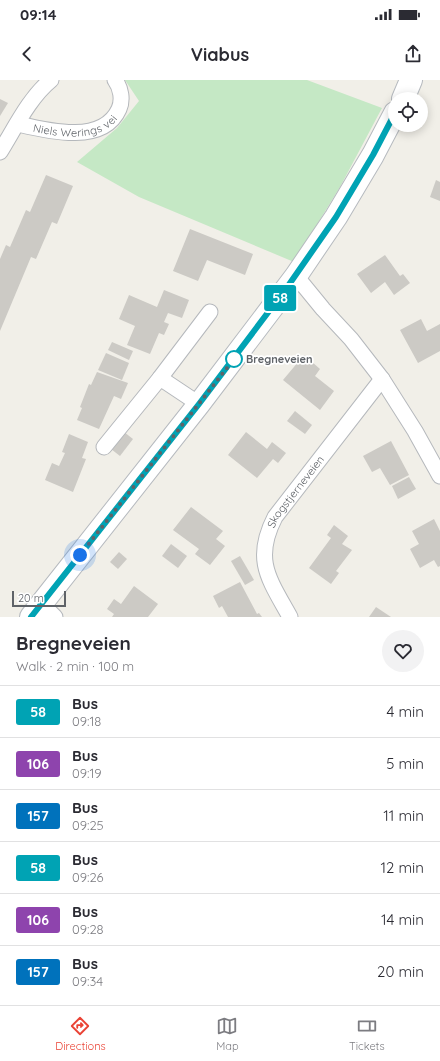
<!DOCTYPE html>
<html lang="en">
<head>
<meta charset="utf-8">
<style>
	body { margin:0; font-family:Quicksand,sans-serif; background:#f2f2f3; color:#2b2b33; height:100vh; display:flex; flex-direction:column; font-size:15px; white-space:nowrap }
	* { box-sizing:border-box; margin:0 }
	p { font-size:13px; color:#7c7c81 }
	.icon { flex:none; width:22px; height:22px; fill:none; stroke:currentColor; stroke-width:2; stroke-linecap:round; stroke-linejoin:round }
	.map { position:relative; height:537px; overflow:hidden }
	.details { display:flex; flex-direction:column; background:#fff; flex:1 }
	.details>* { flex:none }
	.badge { padding:0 8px; border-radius:3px; font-size:14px; line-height:26px }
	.fabs { position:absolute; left:388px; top:12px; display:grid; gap:8px }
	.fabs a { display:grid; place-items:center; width:40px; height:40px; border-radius:50%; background:#fff; box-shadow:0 2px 10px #0003; font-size:20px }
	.scale { position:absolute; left:12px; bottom:10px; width:54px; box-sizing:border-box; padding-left:4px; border:2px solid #5f6368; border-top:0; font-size:11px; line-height:14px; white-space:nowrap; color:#5f6368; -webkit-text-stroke:3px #fff; paint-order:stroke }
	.you { position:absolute; width:20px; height:20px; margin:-10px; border:3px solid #fff; border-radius:50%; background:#1a73e8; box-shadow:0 0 0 6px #1a73e833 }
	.map>.badge { position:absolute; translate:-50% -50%; box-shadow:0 0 0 2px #fff }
	.round { display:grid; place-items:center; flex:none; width:42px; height:42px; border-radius:21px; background:#f2f2f3 }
	.overview { display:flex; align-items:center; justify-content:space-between; height:68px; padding:0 16px }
	h1 { font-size:19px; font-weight:700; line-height:30px }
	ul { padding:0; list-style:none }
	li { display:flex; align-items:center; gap:12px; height:52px; padding:0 16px; border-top:1px solid #e1e1e2 }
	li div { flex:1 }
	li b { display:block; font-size:15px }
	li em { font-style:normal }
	li .badge { min-width:44px; font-weight:700; text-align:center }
	.status { display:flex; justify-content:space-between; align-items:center; height:28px; padding:0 20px; background:#fff; direction:ltr }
	.status svg { height:11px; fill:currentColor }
	header { display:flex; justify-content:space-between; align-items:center; height:52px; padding:0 16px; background:#fff; font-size:18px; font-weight:700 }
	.menu { display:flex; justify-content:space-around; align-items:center; height:56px; border-top:1px solid #e1e1e2; background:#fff; font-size:11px; color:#7c7c81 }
	.menu a { display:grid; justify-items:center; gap:2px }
	.menu .selected { color:#ea4335 }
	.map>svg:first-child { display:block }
	.green { fill:#c5e8c5 }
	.building { fill:#cccac5 }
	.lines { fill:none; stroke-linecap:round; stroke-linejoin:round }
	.minor-casing { stroke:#b5b8bc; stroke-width:17 }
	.secondary-casing { stroke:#b6babf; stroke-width:24 }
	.minor { stroke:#fff; stroke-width:15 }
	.secondary { stroke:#fff; stroke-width:22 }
	.line-casing { stroke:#fff; stroke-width:9 }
	.line { stroke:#00a3b4; stroke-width:6 }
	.walk { stroke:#5f6368; stroke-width:4; stroke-dasharray:0 7.2 }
	.stop-dot { fill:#fff; stroke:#00a3b4; stroke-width:2 }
	.labels { text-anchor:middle; stroke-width:3.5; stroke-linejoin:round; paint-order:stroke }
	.street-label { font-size:11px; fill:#5f6368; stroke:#fff }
	.stop-label { font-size:11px; font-weight:bold; fill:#5f6368; stroke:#fff; text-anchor:start }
</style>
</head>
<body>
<div class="status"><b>09:14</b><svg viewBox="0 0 49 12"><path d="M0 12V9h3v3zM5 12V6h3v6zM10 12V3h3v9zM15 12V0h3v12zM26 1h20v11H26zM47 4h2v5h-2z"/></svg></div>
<header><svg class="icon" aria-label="back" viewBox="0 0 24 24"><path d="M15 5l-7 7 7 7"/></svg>Viabus<svg class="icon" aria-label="share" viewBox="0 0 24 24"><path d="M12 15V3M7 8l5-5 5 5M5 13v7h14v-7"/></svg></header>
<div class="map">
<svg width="440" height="537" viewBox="0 0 440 537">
	<rect width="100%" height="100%" fill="#f1efe8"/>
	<polygon class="green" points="125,0 307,0 382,28 340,107 294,182 139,117 77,82 117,48 139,21"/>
	<g class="building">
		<polygon points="0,19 8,23 0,36"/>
		<polygon points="46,95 73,106 57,144 52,142 36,179 31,177 0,251 0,179 6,165 10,167 26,130 30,132"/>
		<polygon points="436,100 440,102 440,121 430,117"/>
		<polygon points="190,149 253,174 245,195 207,180 198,201 173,191"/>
		<polygon points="385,175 400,196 403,194 410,203 394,215 385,202 371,213 357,194"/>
		<polygon points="164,210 189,220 182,238 168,233 164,242 169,244 164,255 159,253 150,274 127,265 135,246 119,239 129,215 157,227"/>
		<polygon points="421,239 427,251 440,244 440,271 418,283 400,250"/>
		<polygon points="112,262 133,271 129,280 108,270"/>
		<polygon points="106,273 129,283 122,300 98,290"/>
		<polygon points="304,275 320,289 315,296 334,311 320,330 283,300"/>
		<polygon points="97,292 128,303 121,319 114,316 99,349 77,340 82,328 80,327 89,304 91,305"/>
		<polygon points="295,331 312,345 305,354 287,341"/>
		<polygon points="124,352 133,359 120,376 111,369"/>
		<polygon points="246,352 267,369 272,362 286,373 278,383 273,379 257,398 228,375"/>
		<polygon points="69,354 88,362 82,378 86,379 73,412 45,400 52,383 59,386 65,373 62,372"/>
		<polygon points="391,361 409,395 390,405 380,388 372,392 363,376"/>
		<polygon points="409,397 416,409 398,419 392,406"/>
		<polygon points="191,427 223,451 216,459 225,466 210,485 195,474 199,469 173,450"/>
		<polygon points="434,439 440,451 440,486 438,487 434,480 420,488 410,469 419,464 412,451"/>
		<polygon points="334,445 348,456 342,464 352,470 336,491 339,493 331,504 309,488 331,458 327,455"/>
		<polygon points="171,464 187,476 178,488 162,476"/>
		<polygon points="119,472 127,479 118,489 110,482"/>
		<polygon points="240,476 254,500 245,505 231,481"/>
		<polygon points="240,502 257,534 259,533 262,537 228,537 222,526 219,528 213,516"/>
		<polygon points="134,506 158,524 148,537 112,537 114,534 107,529 114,519 121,524"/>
		<polygon points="376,527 391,537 369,537"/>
	</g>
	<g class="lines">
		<defs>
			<g id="minor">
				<path id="s1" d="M18,44C48,51 103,65 119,29C123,20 121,8 115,0"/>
				<path d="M0,72C15,48 29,18 51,0"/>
				<polyline points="296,196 323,229 351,259 382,299 415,351 440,396"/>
				<polyline points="160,298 210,232"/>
				<polyline points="104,367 160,298 199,324"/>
				<polyline points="42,524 55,537"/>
				<path id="s2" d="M290,537C269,499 253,480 275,437L382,299"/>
			</g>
			<g id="secondary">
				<polyline points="403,19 411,0"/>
				<polyline points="31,537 199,324 296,196 336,137 373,75 395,33"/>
			</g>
		</defs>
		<use href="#minor" class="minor-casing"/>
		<use href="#secondary" class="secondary-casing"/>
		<use href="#minor" class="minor"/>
		<use href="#secondary" class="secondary"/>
	</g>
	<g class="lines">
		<defs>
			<polyline id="line" points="31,537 199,324 288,206 336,137 373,75 395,33"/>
		</defs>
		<use href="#line" class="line-casing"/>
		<use href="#line" class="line"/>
		<polyline class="walk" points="80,475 238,274 234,279"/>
	</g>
	<circle class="stop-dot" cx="234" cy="279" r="8"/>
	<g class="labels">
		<g class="street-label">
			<text dy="4" stroke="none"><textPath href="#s1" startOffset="59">Niels Werings vei</textPath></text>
			<text dy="4" stroke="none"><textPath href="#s2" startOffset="140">Skogstjerneveien</textPath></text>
		</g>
		<g class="stop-label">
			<text x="246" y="283">Bregneveien</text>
		</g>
	</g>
</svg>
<div class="fabs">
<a><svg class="icon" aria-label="locate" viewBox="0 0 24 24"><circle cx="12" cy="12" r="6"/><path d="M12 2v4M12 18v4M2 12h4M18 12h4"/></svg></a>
</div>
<div class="scale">20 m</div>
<div class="you" style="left:80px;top:475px"></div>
<b class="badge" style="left:280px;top:218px;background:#00a3b4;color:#fff">58</b>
</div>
<section class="details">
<div class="overview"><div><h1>Bregneveien</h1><p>Walk · 2 min · 100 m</p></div><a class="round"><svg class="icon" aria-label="heart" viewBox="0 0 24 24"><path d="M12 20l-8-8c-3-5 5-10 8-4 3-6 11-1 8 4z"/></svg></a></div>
<ul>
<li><span class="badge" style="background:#00a3b4;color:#fff">58</span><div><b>Bus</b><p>09:18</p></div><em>4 min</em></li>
<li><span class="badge" style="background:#8e44ad;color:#fff">106</span><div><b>Bus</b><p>09:19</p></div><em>5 min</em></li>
<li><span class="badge" style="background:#0072bc;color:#fff">157</span><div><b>Bus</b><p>09:25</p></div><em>11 min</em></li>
<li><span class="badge" style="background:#00a3b4;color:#fff">58</span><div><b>Bus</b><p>09:26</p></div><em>12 min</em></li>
<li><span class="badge" style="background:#8e44ad;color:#fff">106</span><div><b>Bus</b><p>09:28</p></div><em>14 min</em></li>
<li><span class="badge" style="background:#0072bc;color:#fff">157</span><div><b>Bus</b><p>09:34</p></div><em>20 min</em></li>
</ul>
</section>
<nav class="menu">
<a class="selected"><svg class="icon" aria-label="directions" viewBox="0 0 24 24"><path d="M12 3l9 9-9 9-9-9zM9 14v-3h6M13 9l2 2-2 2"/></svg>Directions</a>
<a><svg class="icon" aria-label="map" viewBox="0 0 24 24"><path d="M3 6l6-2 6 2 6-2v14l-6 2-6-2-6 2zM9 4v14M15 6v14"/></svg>Map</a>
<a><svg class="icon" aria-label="tickets" viewBox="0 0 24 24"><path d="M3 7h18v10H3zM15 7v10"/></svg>Tickets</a>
</nav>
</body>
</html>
